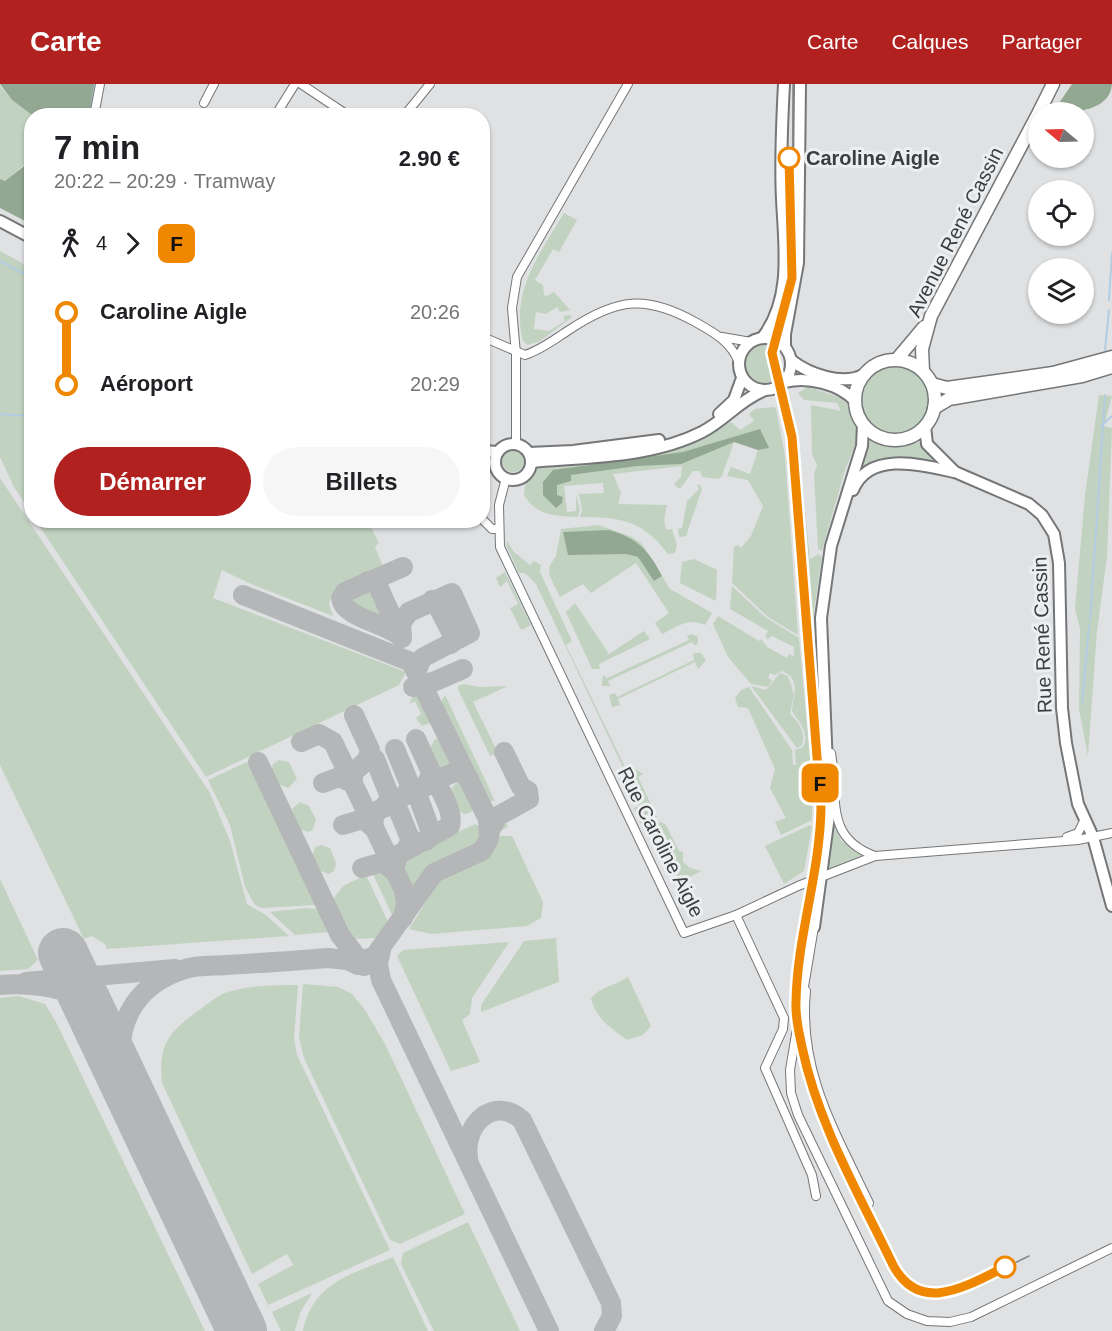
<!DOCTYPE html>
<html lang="fr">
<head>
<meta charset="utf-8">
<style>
	body { margin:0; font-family:Arial,sans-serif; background:#f6f6f6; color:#202124; height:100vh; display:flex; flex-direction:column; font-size:22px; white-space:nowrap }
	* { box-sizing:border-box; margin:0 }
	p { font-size:20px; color:#757577 }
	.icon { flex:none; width:33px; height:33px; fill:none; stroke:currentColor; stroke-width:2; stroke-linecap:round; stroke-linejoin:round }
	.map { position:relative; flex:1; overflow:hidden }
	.side { position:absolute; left:24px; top:24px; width:466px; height:420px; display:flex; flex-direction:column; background:#fff; border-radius:24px; box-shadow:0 2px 4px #0004 }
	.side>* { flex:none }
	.badge { padding:0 12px; border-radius:9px; font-size:21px; line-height:39px }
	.needle { width:39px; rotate:289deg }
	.controls { position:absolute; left:1028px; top:18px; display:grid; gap:12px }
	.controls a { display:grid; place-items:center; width:66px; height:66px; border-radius:50%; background:#fff; box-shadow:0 2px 4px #0004; font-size:30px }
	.map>.badge { position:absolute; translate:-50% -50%; box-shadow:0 0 0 3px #fff }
	.legs { display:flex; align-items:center; gap:9px; height:66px; padding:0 30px; font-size:20px }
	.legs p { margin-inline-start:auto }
	.summary { display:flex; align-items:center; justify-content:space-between; height:102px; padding:0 30px }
	h1 { font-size:33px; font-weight:700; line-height:45px }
	.primary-button { display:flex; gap:12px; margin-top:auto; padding:12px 30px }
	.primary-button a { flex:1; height:69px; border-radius:36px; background:#b1211f; color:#fff; font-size:24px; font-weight:700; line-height:69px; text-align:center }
	.primary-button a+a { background:#f6f6f6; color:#202124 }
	ul { padding:0 30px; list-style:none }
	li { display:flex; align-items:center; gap:21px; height:72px; font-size:22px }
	li i { display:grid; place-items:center; width:9px; height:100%; margin:0 8px; background:currentColor }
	li i::after { content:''; width:15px; height:15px; margin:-8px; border:4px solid; border-radius:50%; background:#fff }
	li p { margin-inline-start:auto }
	li:first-child i { background:linear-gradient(#0000 50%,currentColor 0) }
	li:last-child i { background:linear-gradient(currentColor 50%,#0000 0) }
	header { display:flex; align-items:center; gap:36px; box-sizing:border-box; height:84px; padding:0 30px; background:#b1211f; color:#fff }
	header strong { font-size:28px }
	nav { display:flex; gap:33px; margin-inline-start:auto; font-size:21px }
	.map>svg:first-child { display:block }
	.green { fill:#c2d2c1 }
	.forest { fill:#93a892 }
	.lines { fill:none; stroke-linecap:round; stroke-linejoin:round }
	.stream { stroke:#b2cde1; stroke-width:2 }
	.taxiway { stroke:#b4b6b7; stroke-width:20 }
	.runway { stroke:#b4b6b7; stroke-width:50 }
	.minor-casing { stroke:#757678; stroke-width:10 }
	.tertiary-casing { stroke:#757678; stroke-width:14 }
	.secondary-casing { stroke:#757678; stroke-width:14 }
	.primary-casing { stroke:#757678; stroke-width:15 }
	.minor { stroke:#fff; stroke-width:8 }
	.tertiary { stroke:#fff; stroke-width:10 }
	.secondary { stroke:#fff; stroke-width:10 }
	.primary { stroke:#fff; stroke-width:12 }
	.tram { stroke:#888a8b; stroke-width:1.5 }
	.line-1-casing { stroke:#fff; stroke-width:14 }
	.line-1 { stroke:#f08700; stroke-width:9 }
	.stop-1-dot { fill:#fff; stroke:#f08700; stroke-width:3 }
	.labels { text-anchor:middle; stroke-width:6; stroke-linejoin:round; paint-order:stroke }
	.stop-label { font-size:20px; font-weight:bold; fill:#3c3d3e; stroke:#eceef0; text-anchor:start }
	.street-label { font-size:20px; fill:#3c3d3e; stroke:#eceef0 }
</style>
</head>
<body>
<header>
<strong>Carte</strong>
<nav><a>Carte</a><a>Calques</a><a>Partager</a></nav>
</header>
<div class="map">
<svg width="1112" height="1247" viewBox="0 0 1112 1247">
	<rect width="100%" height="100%" fill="#dfe1e3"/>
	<g class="green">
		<path d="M0,2L12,16L32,31C29,70 39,71 5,97L0,95Z"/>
		<path d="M564,129L577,136L559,168L553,165L535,196L543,201L544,211L547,212L554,208L570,226L560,228L557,223L546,230L536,228L534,245L549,247L565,237L563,232L569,231L572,233L540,257L528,261L523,257C510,208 540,169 564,129Z"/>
		<polygon points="0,167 31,184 31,429 14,403 0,373"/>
		<polygon points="760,259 770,259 770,278 776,298 768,302 753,298 744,284 747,268"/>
		<circle cx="895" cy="316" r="33"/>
		<polygon points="808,303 842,314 846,318 856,344 856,358 844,389 822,467 818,465 814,390 817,381 812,370 811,321 841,327 837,319 804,316 798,309"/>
		<polygon points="1099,311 1112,312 1104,342 1112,344 1107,473 1097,547 1088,672 1079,625 1080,545 1075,525 1085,411"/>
		<polygon points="790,315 798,359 810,475 819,470 822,473 811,548 794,359 786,317"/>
		<path d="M772,323L776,324L785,372L798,551L768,533L732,499L734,463L738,461L741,464L751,452L763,422L748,396L727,392L731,383L750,390L758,366L734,358L722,392L719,395L702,393L700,387H693L680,405L674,400L681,393L682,382L613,390L621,409L618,420L667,421L664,436L666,446L672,445L677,461L675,469L668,470C643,436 619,433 580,433L582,426L579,410L604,409L603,399L564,402L567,428L576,427V411L580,425L578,433C556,432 536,432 524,411L526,395L536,383L686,359L731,338L740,346L754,337L749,330L755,325Z"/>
		<polygon points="870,355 891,362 922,358 938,379 910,376 858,392 867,357"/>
		<circle cx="513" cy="377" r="11"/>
		<polygon points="0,394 210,709 230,757 247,820 266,831 289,852 107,865 105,860 92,852 84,855 0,681"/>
		<polygon points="699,400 702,405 686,452 679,453 678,445 682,444 687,417 699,405 697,401"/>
		<polygon points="36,437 368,437 379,459 375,463 383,483 332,509 329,520 333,532 251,500 222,486 213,514 406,588 399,601 206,693"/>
		<path d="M599,441L632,453L642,460L670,505L712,529L705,541C689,533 678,542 662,550L655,539L669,529L636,479L591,509L583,500L560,513L550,493L549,483L556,472L561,445Z"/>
		<polygon points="507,457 514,468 530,481 534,477 541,481 540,488 572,557 566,561 626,685 631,682 643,690 638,693 657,733 641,740 634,724 639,722 639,717 536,500 525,489 519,489 506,461"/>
		<polygon points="694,475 717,486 716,517 680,499 682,478"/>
		<polygon points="505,488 531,541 521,546 510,524 518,520 507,497 500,503 496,494"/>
		<path d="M732,502L765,533L799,554L812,695V736L781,751L775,738L786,734L770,704L775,685L748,624L738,623L735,614L741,606L749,603L792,666L793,681H796L795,666L803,663C810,649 799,638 792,627C793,612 802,595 782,587L775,591L770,589L768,594L772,596L768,603L751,600L728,573L713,540L718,532L759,557L761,555L767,563L787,574L789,570L794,572V563L772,552L768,555L765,552L768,547L730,525Z"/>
		<polygon points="368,503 374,506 383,528 379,533 346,520 349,511"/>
		<polygon points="575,519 609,570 644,547 650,555 599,580 600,585 592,585 566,528"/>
		<polygon points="692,550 698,553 698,559 695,562 692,558 608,597 610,602 602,602 603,591 607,594 689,556 687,552"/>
		<polygon points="696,569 701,569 706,576 698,585 695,578 618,615 620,621 612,623 609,611 615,609 617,613 694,576 693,570"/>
		<path d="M780,589L788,592L794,610L790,630C799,638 806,649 802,661L797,664L751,602L766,606Z"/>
		<polygon points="464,600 480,603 508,602 473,618 498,669 490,672 458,605 458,602"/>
		<polygon points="419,610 424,612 433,633 432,638 422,642 416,634 421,630 415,617 409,620 413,611"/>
		<polygon points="445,611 495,717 487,717 440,620"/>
		<polygon points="435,655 445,657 454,677 450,685 440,684 430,664"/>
		<polygon points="279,676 289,678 297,695 288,704 278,700 271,687 273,680"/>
		<polygon points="249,677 316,821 262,824 255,821 245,803 230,741 208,696"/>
		<polygon points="461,698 467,702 475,720 471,728 465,730 460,728 450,707 456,699"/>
		<polygon points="300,718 309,722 316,736 313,745 309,748 298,745 292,725"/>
		<polygon points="833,730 841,756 862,772 827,787"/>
		<polygon points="505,736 508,743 500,747 500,752 512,752 543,818 541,834 527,842 431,850 409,845 440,795 488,772 495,762 499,741"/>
		<polygon points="661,738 666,741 679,767 683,768 683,778 690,784 702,787 680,797 653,741"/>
		<polygon points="475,740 480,743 482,750 477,760 429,783 412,806 404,788 409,770"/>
		<polygon points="810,741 812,743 804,787 784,800 765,762"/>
		<polygon points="321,761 330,764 336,779 334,787 329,790 318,786 312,773 315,763"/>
		<path d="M372,788L382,789C396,799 401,818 393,833Z"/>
		<polygon points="366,791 389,840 379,854 352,855 335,822 334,814 343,802"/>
		<polygon points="0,795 38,876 28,885 0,887"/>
		<polygon points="306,824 318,825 329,848 295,851 270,828"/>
		<polygon points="556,854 559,898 481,928 481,921 524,857"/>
		<polygon points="509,858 472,914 470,930 462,936 480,978 451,987 397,872 403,866"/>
		<path d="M628,893L651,942L643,951L627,956C611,944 597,936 591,915C598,903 617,901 628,893Z"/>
		<polygon points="303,900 338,903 352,910 365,926 385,960 465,1130 400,1160 390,1156 304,974 299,954"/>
		<path d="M298,901L294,954L297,971L390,1166L268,1221L258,1200L293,1181L287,1170L252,1190L162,999C158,958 170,947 202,924C209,919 217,912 225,909C249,901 274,901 298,901Z"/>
		<polygon points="19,912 45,920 56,938 205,1247 0,1247 0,914"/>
		<polygon points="468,1138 520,1247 434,1247 401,1180 403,1169"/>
		<path d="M393,1173L428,1247H303C313,1198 352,1190 393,1173Z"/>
		<polygon points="312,1209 300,1229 295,1247 281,1247 272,1228"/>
	</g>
	<g class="forest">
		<polygon points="0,0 95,0 90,31 32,31 12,16"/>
		<path d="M1072,0H1112C1110,27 1074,29 1053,28Z"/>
		<polygon points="31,72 31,140 0,124 0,95 5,97 23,83"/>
		<polygon points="760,345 769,364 758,366 734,358 681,380 637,382 571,391 571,397 557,401 557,411 563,413 562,419 556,424 543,411 543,398 553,386 683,368"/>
		<path d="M609,446C637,454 649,466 662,492L654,497L638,473L626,470L568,471L563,448Z"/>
	</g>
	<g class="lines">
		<g class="stream">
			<polyline points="90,32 95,0"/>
			<polyline points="0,177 32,194"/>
			<polyline points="1109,216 1112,169"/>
			<polyline points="1105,266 1109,226"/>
			<polyline points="0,330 32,332"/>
			<polyline points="1101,342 1112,332"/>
			<polyline points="1090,536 1105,311"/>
			<polyline points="1082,619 1089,542"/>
		</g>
		<g class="taxiway">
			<polyline points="368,497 374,498 378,502 400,551"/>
			<polyline points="243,511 411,578 488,735 489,755 482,767 434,789 374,873 356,878 347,876"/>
			<polyline points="432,516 436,519 453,552 451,560"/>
			<polyline points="402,554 401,539 409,528 452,509 470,549 422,574 417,586"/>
			<path d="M402,554C386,538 344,535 341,514L345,508L403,483"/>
			<polyline points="413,603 433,598 463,585"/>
			<polyline points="416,655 431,688 427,702"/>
			<polyline points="301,658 319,650 333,658 404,806 406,820 403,834"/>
			<polyline points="395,665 410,701 406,711"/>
			<polyline points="375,675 390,713 384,724"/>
			<polyline points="258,678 340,851 364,882"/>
			<polyline points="323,699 339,693 353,699"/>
			<polyline points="353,699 353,689 367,676 370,666 354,631"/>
			<polyline points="416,707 431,748 426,757"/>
			<polyline points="395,718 411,757 405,767"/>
			<polyline points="343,741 363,735 374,744"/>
			<path d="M374,744C373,737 373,731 379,726C387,720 448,689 457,688C463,688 466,691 469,695"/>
			<polyline points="490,746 498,732 529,715 528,707 521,703 504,668"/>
			<polyline points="362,784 383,778 394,787"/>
			<path d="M394,787L398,771L450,742C454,728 442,711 436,697"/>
			<polyline points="381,866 378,880 381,896 549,1247"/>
			<polyline points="26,898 175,885"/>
			<path d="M0,901C22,899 59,901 78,914C85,919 90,929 95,936"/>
			<path d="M124,997C112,945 131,902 185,885C197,881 213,882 226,881C260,879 294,877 328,874L347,876L358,881"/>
			<path d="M468,1073C463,1041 493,1011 522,1036L611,1219L612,1232L604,1247"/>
		</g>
		<polyline class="runway" points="63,869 242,1247"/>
		<defs>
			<g id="minor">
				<polyline points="301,0 349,32"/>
				<polyline points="204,19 214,0"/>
				<polyline points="94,32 100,0"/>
				<polyline points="275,32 295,0"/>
				<polyline points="404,32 430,0"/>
				<path d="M483,253L525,271C541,266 555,255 569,246C617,214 646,210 697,239C715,249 732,259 739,279"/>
				<polyline points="722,253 751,258"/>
				<polyline points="516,360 516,270 512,224 517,193 628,0"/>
				<polyline points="506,394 499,421 500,463 684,849 736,831 798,802 875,772 1078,756 1112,749"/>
				<polyline points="483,436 492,445 498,445"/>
				<path d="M831,669C839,713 823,753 875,772"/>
				<polyline points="1067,753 1078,749 1084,737"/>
				<polyline points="736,831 784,934 783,945 765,984 812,1091 816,1112"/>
				<polyline points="814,843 790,986 791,1009 798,1031 888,1217 907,1230 927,1237 950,1238 971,1233 1112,1164"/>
				<path d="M806,907C798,988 836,1049 869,1119"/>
			</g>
			<g id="tertiary">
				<path d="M762,254C793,215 784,161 782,115C780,77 782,38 784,0"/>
				<polyline points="785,262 785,250 798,179 800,0"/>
				<polyline points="925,342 927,360 955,388 1029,420 1042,431 1054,450 1059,479 1062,624 1066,659 1078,720 1093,753 1112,822"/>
				<path d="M853,406C869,366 923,381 954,388"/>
				<polyline points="814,843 829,732 821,534 831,462 862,362 863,340"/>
			</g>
			<g id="secondary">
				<polyline points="0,137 32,154"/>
				<circle cx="765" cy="280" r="26"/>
				<path d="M791,276C809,290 842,302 863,291"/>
				<path d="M785,298C807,292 840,300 855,317"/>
				<polyline points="719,330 734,316 742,294"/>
				<circle cx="513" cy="378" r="18"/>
				<polyline points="483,367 498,368"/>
				<polyline points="529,369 573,367 659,356"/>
				<path d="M531,378C587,373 651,374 702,348C724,337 740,316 763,307"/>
			</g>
			<g id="primary">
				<polyline points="1039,28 1053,0"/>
				<polyline points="897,275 924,243"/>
				<circle cx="895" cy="316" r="40"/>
				<polyline points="923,287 922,265 931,232 1038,30"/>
				<polyline points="932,300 947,304 1053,289 1112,273"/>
				<polyline points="934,324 949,315 1082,292 1112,283"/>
			</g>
		</defs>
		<use href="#minor" class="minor-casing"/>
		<use href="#tertiary" class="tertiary-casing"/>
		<use href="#secondary" class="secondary-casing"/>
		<use href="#primary" class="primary-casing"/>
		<use href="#minor" class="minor"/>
		<use href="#tertiary" class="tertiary"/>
		<use href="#secondary" class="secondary"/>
		<use href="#primary" class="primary"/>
		<path class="tram" d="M793,0L792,194L772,269L792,353L821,712L819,755L796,907L797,936L809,997L817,1022L893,1181C924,1238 989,1190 1029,1172"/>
	</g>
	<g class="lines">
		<defs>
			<path id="line-1" d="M789,74L792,194L772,269L792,353L821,724C820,789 797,853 796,918C795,933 799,948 802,963C818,1040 859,1110 893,1181C920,1232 968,1201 1005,1183"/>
		</defs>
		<use href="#line-1" class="line-1-casing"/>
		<use href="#line-1" class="line-1"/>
	</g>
	<g class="stop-1-dot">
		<circle cx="789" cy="74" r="10"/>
		<circle cx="1005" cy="1183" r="10"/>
	</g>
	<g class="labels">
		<g class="stop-label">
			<text x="806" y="81">Caroline Aigle</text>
		</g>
		<g class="street-label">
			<text transform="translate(955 148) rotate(-63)" y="7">Avenue René Cassin</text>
			<text transform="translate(1042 551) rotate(-92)" y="7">Rue René Cassin</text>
			<text transform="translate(661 758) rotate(63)" y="7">Rue Caroline Aigle</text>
		</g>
	</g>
</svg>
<div class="controls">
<a><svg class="needle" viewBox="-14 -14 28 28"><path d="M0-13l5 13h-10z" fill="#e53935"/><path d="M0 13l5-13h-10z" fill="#757577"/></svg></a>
<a><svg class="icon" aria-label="locate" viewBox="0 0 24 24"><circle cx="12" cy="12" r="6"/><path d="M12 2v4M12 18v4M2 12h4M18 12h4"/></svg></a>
<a><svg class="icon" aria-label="layers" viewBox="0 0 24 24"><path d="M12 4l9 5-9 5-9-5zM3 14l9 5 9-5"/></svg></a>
</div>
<b class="badge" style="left:820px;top:699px;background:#f08700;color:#111">F</b>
<section class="side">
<div class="summary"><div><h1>7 min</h1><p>20:22 – 20:29 · Tramway</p></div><b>2.90 €</b></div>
<div class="legs"><svg class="icon" aria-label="walk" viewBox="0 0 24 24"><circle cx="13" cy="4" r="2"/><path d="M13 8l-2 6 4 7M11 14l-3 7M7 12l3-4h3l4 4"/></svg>4<svg class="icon" aria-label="forward" viewBox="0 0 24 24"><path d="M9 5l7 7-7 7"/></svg><b class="badge" style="background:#f08700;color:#111">F</b></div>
<ul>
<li><i style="color:#f08700"></i><b>Caroline Aigle</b><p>20:26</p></li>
<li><i style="color:#f08700"></i><b>Aéroport</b><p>20:29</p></li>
</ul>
<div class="primary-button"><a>Démarrer</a><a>Billets</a></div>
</section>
</div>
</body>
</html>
